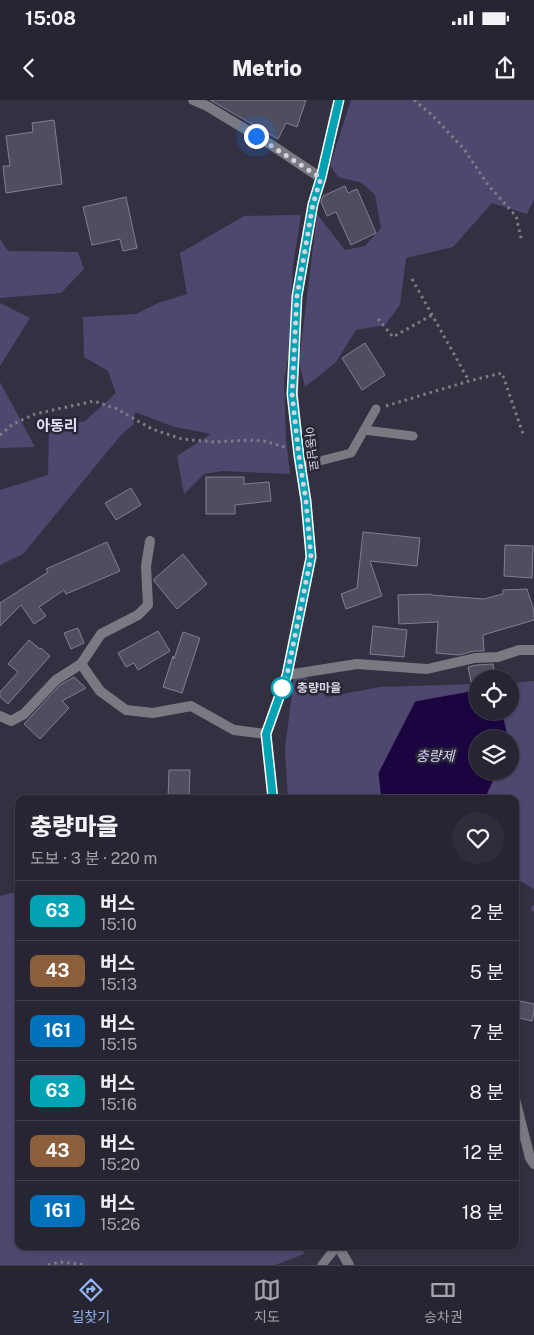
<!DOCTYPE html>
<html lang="ko">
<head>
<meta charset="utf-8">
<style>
	body { margin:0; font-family:"Public Sans","Noto Sans KR",sans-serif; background:#2e2d39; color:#f1f3f6; height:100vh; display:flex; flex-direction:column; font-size:19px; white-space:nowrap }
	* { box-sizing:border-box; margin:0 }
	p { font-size:16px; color:#a4a5ab }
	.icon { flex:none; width:28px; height:28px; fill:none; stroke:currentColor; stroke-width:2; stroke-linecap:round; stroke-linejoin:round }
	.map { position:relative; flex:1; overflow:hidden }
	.sheet { position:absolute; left:15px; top:695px; width:504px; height:455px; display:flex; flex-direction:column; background:#262531; border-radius:10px; box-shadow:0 1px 4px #0004,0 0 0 1px #42424d }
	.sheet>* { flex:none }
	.badge { padding:0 10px; border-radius:8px; font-size:18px; line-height:32px }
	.tools { position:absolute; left:469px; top:570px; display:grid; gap:10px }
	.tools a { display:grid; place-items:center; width:50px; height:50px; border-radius:50%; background:#262531; box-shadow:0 1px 4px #0004,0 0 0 1px #42424d; font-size:25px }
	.you { position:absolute; width:25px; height:25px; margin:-12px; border:4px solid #fff; border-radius:50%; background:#1a73e8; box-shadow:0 0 0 8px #1a73e833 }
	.map>.badge { position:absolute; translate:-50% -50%; box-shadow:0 0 0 2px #fff }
	.round { display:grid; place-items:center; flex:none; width:52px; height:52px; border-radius:26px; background:#2e2d39 }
	.headline { display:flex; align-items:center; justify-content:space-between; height:85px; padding:0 15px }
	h1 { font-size:24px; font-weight:800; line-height:38px }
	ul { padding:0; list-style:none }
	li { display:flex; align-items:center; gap:15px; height:60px; padding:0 15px; border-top:1px solid #42424d }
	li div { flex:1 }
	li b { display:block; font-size:19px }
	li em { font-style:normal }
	li .badge { min-width:55px; font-weight:700; text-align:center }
	.status { display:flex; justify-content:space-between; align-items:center; height:35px; padding:0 25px; background:#262531; direction:ltr }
	.status svg { height:14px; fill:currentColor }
	header { display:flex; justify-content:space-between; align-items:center; height:65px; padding:0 15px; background:#262531; font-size:22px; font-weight:800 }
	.tab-bar { display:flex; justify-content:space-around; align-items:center; height:70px; border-top:1px solid #42424d; background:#262531; font-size:14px; color:#a4a5ab }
	.tab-bar a { display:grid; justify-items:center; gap:2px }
	.tab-bar .selected { color:#95b2f1 }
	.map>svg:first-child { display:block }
	.green { fill:#4e486f; fill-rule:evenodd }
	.water { fill:#1a0541; stroke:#524370 }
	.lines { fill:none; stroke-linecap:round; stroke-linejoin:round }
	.stream { stroke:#524370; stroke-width:5.5 }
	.building { fill:#4f4e5f; stroke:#807e91 }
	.path { stroke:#7d7c89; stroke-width:3; stroke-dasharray:2.5 4; stroke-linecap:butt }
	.lane { stroke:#797981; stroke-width:9 }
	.street { stroke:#797981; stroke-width:10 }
	.line-casing { stroke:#fff; stroke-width:11 }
	.line { stroke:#00a3b4; stroke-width:8 }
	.walk { stroke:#d5d4de; stroke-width:5; stroke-dasharray:0 9 }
	.stop-dot { fill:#fff; stroke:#00a3b4; stroke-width:2.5 }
	.labels { text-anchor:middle; stroke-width:5; stroke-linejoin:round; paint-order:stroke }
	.street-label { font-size:12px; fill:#d5d4de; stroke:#292737 }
	.stop-label { font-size:12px; font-weight:bold; fill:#d5d4de; stroke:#292737; text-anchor:start }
	.water-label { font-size:14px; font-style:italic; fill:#d8d4fb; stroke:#292737 }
	.quarter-label { font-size:15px; font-weight:bold; fill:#e3e1f6; stroke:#292737 }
</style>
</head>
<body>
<div class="status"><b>15:08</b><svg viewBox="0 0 49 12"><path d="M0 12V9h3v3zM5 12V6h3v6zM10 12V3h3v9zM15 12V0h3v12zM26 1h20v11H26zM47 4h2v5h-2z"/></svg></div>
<header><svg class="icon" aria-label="back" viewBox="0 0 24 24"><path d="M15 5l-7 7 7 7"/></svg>Metrio<svg class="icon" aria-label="share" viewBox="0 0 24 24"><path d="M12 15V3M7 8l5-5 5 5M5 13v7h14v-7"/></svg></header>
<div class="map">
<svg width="534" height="1165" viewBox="0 0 534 1165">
	<rect width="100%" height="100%" fill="#333141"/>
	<g class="green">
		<polygon points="351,0 534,0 534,99 527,114 492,103 453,147 406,158 400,205 385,225 356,230 336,262 305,287 299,262 317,114 345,150 365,146 381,128 375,95 362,83 338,77 330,65"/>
		<polygon points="301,115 293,166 288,258 284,280 286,340 290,374 222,371 204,374 184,394 177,356 211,334 175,327 135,312 133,325 121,335 23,454 0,465 0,390 48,375 49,328 85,321 116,293 108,271 84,257 83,217 136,214 158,203 187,194 180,153 244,116"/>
		<polygon points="0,139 8,151 78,152 84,169 61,193 0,198"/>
		<polygon points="0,203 30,218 0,266"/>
		<polygon points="0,282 35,347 0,348"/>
		<path d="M295,568L327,597L380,587L477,584L478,611H510V583L534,581V789L515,778V699H288L285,650ZM478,639H510V671H478Z"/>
		<polygon points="19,791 19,1146 303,1146 304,1154 275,1165 0,1165 0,796"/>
	</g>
	<polygon class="water" points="470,591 477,595 478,611 502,611 509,639 478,639 478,671 498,671 485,699 381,699 378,673 415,601"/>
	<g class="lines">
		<polyline class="stream" points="534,808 534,809"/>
	</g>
	<g class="building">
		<polygon points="210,0 306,0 297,27 286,23 278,39"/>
		<polygon points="54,20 62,84 6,93 3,66 10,66 6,36 33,32 32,23"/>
		<polygon points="345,86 348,93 357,89 376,133 351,145 336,112 327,116 321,102 323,96"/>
		<polygon points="126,97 137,148 123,151 120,139 92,145 83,107"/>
		<polygon points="365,243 385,275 362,290 342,258"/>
		<polygon points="206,377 244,377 244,384 269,382 271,401 235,405 235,414 206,414"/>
		<polygon points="131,388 141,405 116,420 105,403"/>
		<polygon points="363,432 420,438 417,466 370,461 382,496 346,509 341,494 357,488"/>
		<polygon points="107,442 120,471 66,494 64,490 39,507 46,516 34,524 21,505 0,526 0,503 48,472 46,469"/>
		<polygon points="505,445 533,446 532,478 504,476"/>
		<polygon points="183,454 207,484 177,509 154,481 154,479"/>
		<polygon points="527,489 534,511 534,520 483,535 484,551 474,551 459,555 436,553 438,522 399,524 398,495 431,494 432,495 484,499 503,494 503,490"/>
		<polygon points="373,526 407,530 404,557 370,554"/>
		<polygon points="78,528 84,543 71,549 64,533"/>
		<polygon points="158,531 170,551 138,570 134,563 126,567 118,553"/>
		<polygon points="183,532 200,538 182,593 163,587 173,556 174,559"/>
		<polygon points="29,540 40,549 41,548 50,556 8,604 0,597 0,592 18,572 8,564"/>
		<polygon points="493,564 495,577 478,579 478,580 471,582 468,567 476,565"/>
		<polygon points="74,577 86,588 62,601 69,608 40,639 24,624 60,585"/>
		<polygon points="169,670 190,670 189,699 168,699"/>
		<polygon points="515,900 534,904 534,912 532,921 515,917"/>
	</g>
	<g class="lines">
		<g class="path">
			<polyline points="414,0 432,15 464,49 488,85 516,116 522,142"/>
			<polyline points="412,179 469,281"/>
			<polyline points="378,219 393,237 432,215"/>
			<polyline points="386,306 469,281 502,273 523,334"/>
			<polyline points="0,335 13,324 35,314 94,301 117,309 152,329 182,339 215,342 249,340 264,341 285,347"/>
			<polyline points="48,1165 61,1162 87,1165"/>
		</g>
		<g class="lane">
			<polyline points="364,330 413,336"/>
			<polyline points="300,366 351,353 376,309"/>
			<polyline points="322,1165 337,1146"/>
		</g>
		<g class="street">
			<polyline points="193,0 207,6 273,46 321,78"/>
			<polyline points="150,441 146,466 148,505 138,515 101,534 81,564 100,591 126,610 153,613 191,606 234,630 266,634"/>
			<polyline points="287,575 357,564 427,569 475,558 498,557 519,550 534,550"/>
			<polyline points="0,616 11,621 24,614 56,580 81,564"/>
			<polyline points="273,699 266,634 287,575 311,457 306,401 299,356 293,294 297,196 313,104 321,78 339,0"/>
			<polyline points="515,999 530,1058 534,1064"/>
			<polyline points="338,1146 349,1165"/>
		</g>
	</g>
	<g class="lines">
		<defs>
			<polyline id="line" points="273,699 266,634 287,575 311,457 306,401 299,356 292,294 297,196 313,104 321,78 339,0"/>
		</defs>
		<use href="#line" class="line-casing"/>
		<use href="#line" class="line"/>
		<polyline class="walk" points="256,36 321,78 313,104 297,196 292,294 299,356 306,401 311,457 287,575 281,590 282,588"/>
	</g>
	<circle class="stop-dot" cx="282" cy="588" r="10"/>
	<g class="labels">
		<g class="street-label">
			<text transform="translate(311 349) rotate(83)" y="4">아동남로</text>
		</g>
		<g class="stop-label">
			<text x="297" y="592">충량마을</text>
		</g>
		<g class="water-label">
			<text x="435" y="661">충량제</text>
		</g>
		<g class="quarter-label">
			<text x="57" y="331">아동리</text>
		</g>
	</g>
</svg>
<div class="tools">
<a><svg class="icon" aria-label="locate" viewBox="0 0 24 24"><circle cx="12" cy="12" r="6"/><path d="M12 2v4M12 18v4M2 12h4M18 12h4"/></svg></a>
<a><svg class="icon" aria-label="layers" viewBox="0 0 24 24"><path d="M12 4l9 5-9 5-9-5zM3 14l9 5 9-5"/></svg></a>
</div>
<div class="you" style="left:256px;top:36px"></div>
<section class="sheet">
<div class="headline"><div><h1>충량마을</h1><p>도보 · 3 분 · 220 m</p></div><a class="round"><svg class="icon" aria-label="heart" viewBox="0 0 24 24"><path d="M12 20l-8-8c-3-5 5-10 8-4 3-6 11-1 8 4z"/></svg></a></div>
<ul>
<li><span class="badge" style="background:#00a3b4;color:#fff">63</span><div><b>버스</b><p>15:10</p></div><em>2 분</em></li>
<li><span class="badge" style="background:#8b5e3c;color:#fff">43</span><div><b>버스</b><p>15:13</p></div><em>5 분</em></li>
<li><span class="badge" style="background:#0072bc;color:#fff">161</span><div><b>버스</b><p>15:15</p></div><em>7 분</em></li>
<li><span class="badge" style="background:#00a3b4;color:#fff">63</span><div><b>버스</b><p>15:16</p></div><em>8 분</em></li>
<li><span class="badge" style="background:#8b5e3c;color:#fff">43</span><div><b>버스</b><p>15:20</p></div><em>12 분</em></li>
<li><span class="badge" style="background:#0072bc;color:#fff">161</span><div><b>버스</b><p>15:26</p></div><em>18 분</em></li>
</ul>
</section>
</div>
<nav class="tab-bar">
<a class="selected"><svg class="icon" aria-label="directions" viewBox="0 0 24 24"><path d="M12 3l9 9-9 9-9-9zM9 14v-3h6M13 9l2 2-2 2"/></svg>길찾기</a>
<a><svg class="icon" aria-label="map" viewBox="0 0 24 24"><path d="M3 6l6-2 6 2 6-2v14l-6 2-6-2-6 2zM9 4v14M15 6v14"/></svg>지도</a>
<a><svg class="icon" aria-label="tickets" viewBox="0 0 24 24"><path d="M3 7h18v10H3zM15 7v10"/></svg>승차권</a>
</nav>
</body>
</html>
